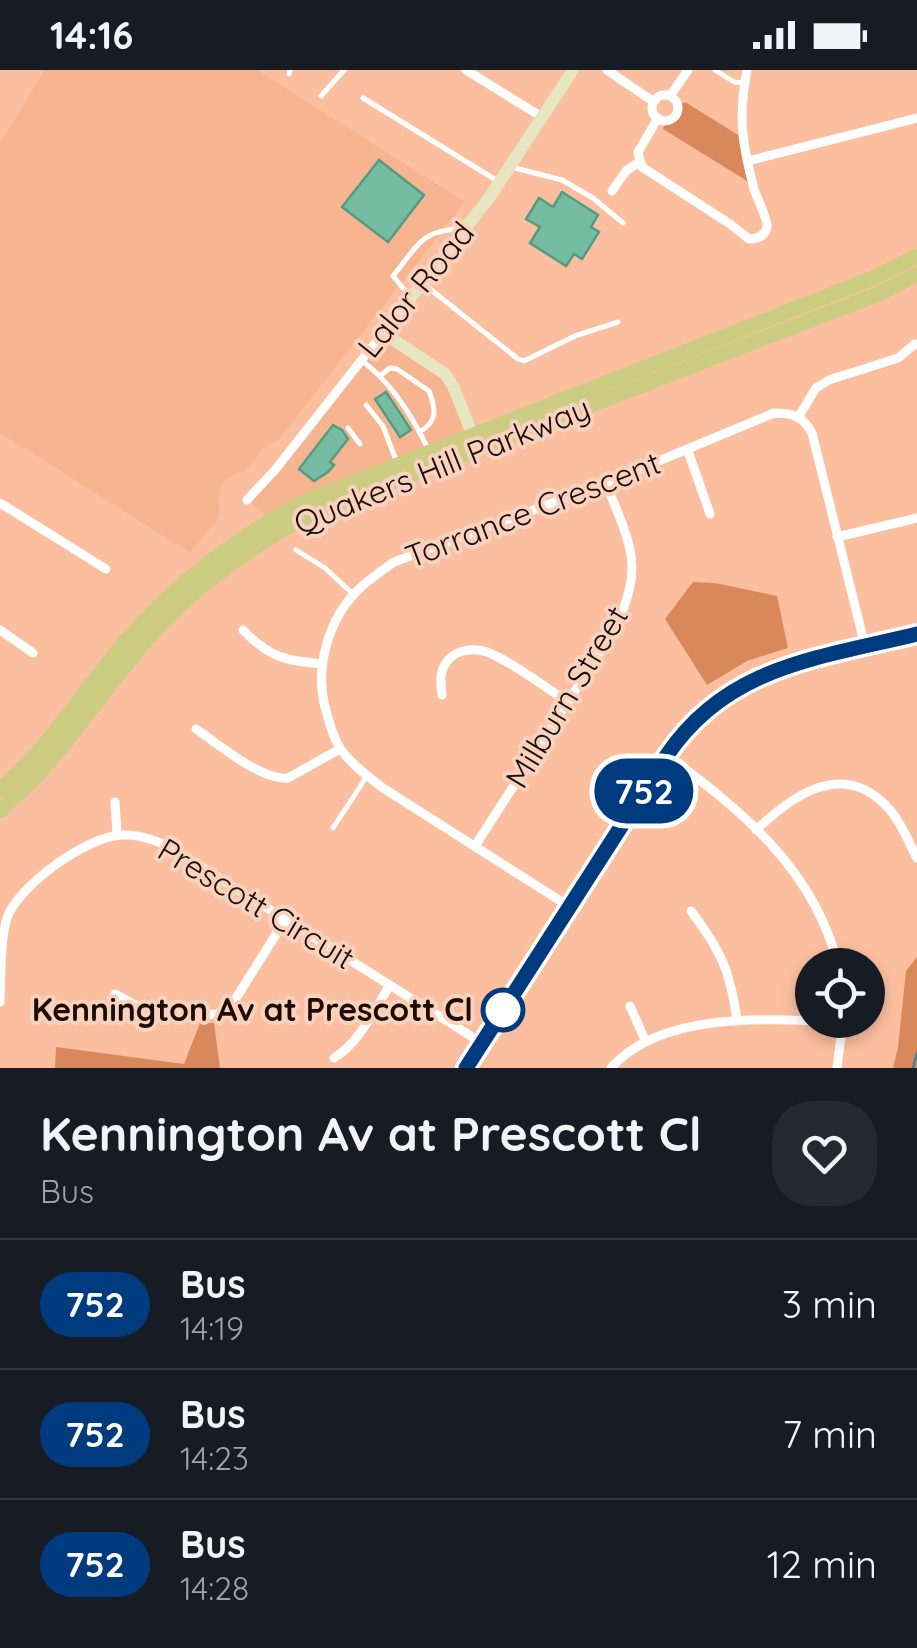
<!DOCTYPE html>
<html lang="en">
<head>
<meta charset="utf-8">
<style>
	body { margin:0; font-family:Quicksand,sans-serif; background:#242831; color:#f1f3f6; height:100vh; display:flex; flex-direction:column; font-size:38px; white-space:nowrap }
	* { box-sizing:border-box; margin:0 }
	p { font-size:32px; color:#9ea1a6 }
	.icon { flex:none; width:55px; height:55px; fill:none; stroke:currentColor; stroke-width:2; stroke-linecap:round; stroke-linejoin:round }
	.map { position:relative; height:998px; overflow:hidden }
	.side { display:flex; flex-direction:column; background:#171b24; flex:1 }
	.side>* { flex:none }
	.badge { padding:0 20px; border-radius:32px; font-size:35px; line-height:65px }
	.fabs { position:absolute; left:795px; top:878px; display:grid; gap:20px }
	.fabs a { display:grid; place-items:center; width:90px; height:90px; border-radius:50%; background:#171b24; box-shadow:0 5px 15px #0003; font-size:50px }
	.map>.badge { position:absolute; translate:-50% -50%; box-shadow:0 0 0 5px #fff }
	.round { display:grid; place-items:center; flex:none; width:105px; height:105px; border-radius:40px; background:#242831 }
	.head { display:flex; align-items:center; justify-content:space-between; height:170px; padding:0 40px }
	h1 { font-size:48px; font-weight:700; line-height:75px }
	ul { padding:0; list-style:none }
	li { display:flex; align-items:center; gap:30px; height:130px; padding:0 40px; border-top:2px solid #363941 }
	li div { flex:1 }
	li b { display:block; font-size:38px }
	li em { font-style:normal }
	li .badge { min-width:110px; font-weight:700; text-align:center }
	.status { display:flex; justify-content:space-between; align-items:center; height:70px; padding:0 50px; background:#171b24; direction:ltr }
	.status svg { height:28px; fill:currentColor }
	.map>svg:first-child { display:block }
	.built { fill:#f7b491 }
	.green { fill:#d9885b }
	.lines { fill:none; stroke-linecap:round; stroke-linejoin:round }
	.stream { stroke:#3a85a4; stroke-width:2.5 }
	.building { fill:#76bca2; stroke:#559b82; stroke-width:2.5 }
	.lane { stroke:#fff; stroke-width:5 }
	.street { stroke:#fff; stroke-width:9 }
	.secondary { stroke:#e6e6c1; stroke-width:12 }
	.primary { stroke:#cdcc83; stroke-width:15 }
	.line-casing { stroke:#fff; stroke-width:22 }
	.line { stroke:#003b80; stroke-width:15 }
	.stop-dot { fill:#fff; stroke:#003b80; stroke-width:5 }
	.labels { text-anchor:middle; stroke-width:8; stroke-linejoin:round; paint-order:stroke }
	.street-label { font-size:32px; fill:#1f0b02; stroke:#f7d2bf }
	.stop-label { font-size:32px; font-weight:bold; fill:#1f0b02; stroke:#f7d2bf; text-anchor:end }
</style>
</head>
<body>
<div class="status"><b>14:16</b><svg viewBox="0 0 49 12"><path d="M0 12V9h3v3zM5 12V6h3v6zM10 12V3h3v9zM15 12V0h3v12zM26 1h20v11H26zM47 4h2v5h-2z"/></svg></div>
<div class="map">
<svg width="917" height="998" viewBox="0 0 917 998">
	<rect width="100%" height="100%" fill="#fbbfa0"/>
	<g class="built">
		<polygon points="45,0 257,0 465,132 279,369 263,378 246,400 226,409 222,414 218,428 220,442 218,449 190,483 0,363 0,73"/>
		<polygon points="382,263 445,304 473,364 270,449 247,430"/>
	</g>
	<g class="green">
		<polygon points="685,32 743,68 754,119 744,109 663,59 666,51 676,44 677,36"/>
		<polygon points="693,512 715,513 777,526 788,578 747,591 707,615 665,549"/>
		<polygon points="917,887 917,998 893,998 898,977 906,901"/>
		<polygon points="200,953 214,953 220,998 55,998 56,977 184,994"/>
	</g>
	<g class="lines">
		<polyline class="stream" points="913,998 917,983"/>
	</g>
	<g class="building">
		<polygon points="379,90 424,125 388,172 342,137"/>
		<polygon points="562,122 598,145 591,157 599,162 582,189 574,184 566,196 530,173 540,157 526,149 539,128 553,137"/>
		<polygon points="386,322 411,360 400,367 375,329"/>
		<polygon points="333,355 342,360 348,369 330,392 334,395 328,402 314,411 299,399"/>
	</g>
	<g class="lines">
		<g class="lane">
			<polyline points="715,0 734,12 745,13"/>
			<polyline points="289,4 290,0"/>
			<polyline points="321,26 344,0"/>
			<polyline points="363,28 496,110"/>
			<polyline points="511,97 562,110 593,128 623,153"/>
			<polyline points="425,215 518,289 524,291 575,266 618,252"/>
			<path d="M409,225L393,206C417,177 421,159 462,159"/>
			<path d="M361,290C391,312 412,345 428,379"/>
			<path d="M381,305L390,298L397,299L429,321C436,339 438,352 419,362"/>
			<polyline points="366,335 383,356 397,393"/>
			<polyline points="348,358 360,374"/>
			<polyline points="296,480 325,498 353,524"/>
			<polyline points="333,758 367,706"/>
		</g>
		<g class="street">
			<polyline points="466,0 542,47"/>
			<polyline points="607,0 654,32"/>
			<circle cx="665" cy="38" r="13"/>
			<polyline points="670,26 688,0"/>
			<path d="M658,48L638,82L642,97L730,154L749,169C757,169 765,167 767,157C768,149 757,129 754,119C742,73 738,47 747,0"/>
			<polyline points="748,91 917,48"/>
			<polyline points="612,121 626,101 639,92"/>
			<polyline points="799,346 816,318 829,310 898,288 915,274"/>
			<polyline points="688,381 710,444"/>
			<polyline points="247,430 275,400 383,263"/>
			<polyline points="0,433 106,499"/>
			<polyline points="837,467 917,448"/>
			<polyline points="0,560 33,583"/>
			<path d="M243,560C270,588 284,590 322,594"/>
			<path d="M442,625C440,611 439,599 450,588C460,579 475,578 487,582C511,591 546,618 568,632"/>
			<path d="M196,659C218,674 262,711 288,708L340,679"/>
			<path d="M667,685C743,742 814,799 838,895"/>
			<polyline points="115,732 117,765"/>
			<path d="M756,760C794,724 845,688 890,740C902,754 909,773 917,788"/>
			<path d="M475,776L614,560C646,496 630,475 606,413"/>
			<path d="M570,837L383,718C369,707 353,696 342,681C333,669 329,651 325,637C315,598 328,550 357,521C368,510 381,501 394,492L606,413L774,343C792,343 803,346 812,363L865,576"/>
			<path d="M691,841C721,881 730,900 737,950"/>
			<polyline points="115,924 135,935 203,945 217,944 233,933 285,850"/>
			<path d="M0,932C1,905 0,873 7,848C18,816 87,766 122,765C139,764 158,771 173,779L482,973"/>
			<polyline points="630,936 645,970"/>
			<path d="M334,988C360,972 374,940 390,915"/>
			<path d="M611,998C662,940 773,949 844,952"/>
			<polyline points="837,998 843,950"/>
		</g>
		<g class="secondary">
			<polyline points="475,371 453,316 445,304 383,263 489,128 573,0"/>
			<path d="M466,998L667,685C727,596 821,587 917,564"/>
		</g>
		<g class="primary">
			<path d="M0,720C49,677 83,622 125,572C177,512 237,466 308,430L873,208L917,186"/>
			<path d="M0,741C17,725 34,710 49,692C87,648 119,598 160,556C206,507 261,470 320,440L881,223L917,204"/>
		</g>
	</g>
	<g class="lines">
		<defs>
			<path id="line" d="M466,998L667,685C728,595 820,588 917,564"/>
		</defs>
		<use href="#line" class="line-casing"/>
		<use href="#line" class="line"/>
	</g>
	<circle class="stop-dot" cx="503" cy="940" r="20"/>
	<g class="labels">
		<g class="street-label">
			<text transform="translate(416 220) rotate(-51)" y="11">Lalor Road</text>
			<text transform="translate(442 396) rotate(-22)" y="11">Quakers Hill Parkway</text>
			<text transform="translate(533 440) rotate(-21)" y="11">Torrance Crescent</text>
			<text transform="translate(567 627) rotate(-59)" y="11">Milburn Street</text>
			<text transform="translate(256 834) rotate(31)" y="11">Prescott Circuit</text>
		</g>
		<g class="stop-label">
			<text x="473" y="951">Kennington Av at Prescott Cl</text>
		</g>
	</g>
</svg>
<div class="fabs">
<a><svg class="icon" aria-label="locate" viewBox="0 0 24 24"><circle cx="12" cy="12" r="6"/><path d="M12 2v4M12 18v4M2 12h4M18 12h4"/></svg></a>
</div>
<b class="badge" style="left:644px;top:721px;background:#003b80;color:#fff">752</b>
</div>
<section class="side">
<div class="head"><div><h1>Kennington Av at Prescott Cl</h1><p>Bus</p></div><a class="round"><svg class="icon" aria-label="heart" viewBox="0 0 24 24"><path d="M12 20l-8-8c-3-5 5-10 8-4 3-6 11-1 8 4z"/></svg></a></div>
<ul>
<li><span class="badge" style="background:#003b80;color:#fff">752</span><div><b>Bus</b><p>14:19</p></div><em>3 min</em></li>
<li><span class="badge" style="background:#003b80;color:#fff">752</span><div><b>Bus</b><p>14:23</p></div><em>7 min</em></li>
<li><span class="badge" style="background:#003b80;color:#fff">752</span><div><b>Bus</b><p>14:28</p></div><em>12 min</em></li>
</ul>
</section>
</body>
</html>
